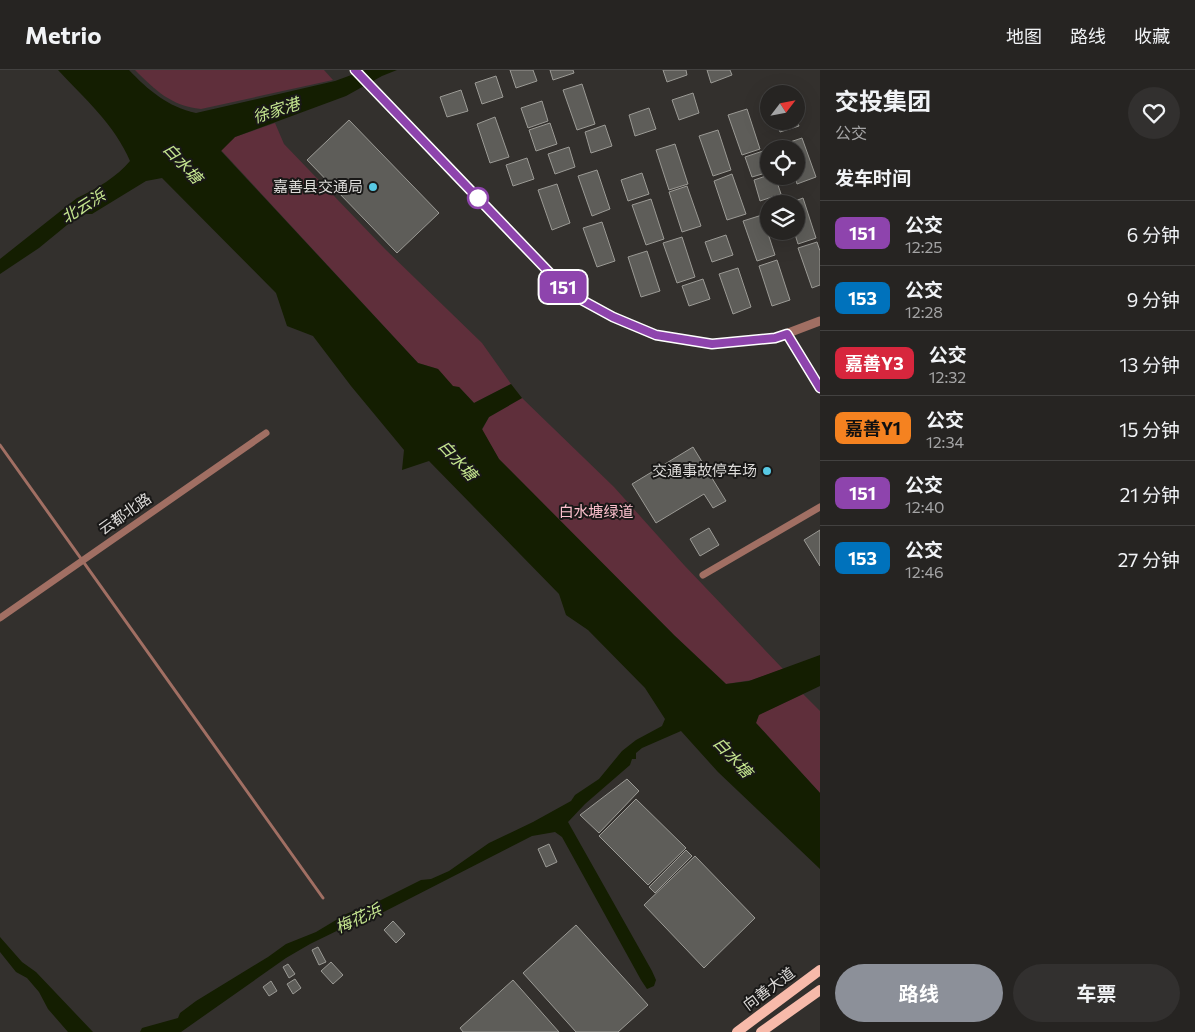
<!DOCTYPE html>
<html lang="zh">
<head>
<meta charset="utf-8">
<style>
	body { margin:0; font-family:Commissioner,"Noto Sans SC",sans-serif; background:#32302f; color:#f1f3f6; height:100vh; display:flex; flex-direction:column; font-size:19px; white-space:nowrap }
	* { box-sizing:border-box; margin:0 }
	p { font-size:16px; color:#a4a4a5 }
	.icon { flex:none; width:28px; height:28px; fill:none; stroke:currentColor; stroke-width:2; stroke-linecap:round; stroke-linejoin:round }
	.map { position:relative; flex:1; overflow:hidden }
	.drawer { display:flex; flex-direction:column; background:#262422; width:375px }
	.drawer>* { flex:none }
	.badge { padding:0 10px; border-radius:8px; font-size:18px; line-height:32px }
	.needle { width:32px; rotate:58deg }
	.tools { position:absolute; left:760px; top:15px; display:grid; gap:10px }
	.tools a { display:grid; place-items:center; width:45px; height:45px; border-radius:50%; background:#262422; box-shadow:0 5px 20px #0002,0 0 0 1px #424140; font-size:25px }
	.map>.badge { position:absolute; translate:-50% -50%; box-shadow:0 0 0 2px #fff }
	h2 { padding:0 15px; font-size:19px; line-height:45px }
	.round { display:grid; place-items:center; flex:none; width:52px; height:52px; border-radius:26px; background:#32302f }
	.headline { display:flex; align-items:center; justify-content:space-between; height:85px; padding:0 15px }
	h1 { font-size:24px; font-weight:700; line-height:38px }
	.button { display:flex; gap:10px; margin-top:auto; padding:10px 15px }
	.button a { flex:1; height:58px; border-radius:30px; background:#8c9099; color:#fff; font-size:20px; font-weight:700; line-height:58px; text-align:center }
	.button a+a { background:#32302f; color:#f1f3f6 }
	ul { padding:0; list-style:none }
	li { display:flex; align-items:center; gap:15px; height:65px; padding:0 15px; border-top:1px solid #424140 }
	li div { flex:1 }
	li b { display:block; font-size:19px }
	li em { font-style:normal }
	li .badge { min-width:55px; font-weight:700; text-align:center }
	header { display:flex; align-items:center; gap:30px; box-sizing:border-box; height:70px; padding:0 25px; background:#262422; border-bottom:1px solid #424140 }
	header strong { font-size:24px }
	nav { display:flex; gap:28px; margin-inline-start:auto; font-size:18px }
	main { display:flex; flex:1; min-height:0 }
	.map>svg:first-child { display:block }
	.green { fill:#5f2f3b }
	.water { fill:#141e01 }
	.building { fill:#5e5d59; stroke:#9b9a95 }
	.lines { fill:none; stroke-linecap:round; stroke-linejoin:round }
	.service { stroke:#a16f63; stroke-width:3 }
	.minor { stroke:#a16f63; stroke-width:7 }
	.tertiary { stroke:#a16f63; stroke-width:9 }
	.primary { stroke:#f7baaa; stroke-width:10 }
	.line-casing { stroke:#fff; stroke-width:11 }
	.line { stroke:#8e44ad; stroke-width:8 }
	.poi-dot { fill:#58c9e4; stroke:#191817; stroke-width:2 }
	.stop-dot { fill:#fff; stroke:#8e44ad; stroke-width:2.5 }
	.labels { text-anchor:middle; stroke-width:4; stroke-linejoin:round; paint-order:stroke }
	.poi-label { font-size:15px; fill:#dddbd9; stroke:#191817; text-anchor:end }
	.park-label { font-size:15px; fill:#fcc0cd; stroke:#191817 }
	.street-label { font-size:15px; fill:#dddbd9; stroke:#191817 }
	.water-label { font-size:16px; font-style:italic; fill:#c5e68f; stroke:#191817 }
</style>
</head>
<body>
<header>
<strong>Metrio</strong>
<nav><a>地图</a><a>路线</a><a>收藏</a></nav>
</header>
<main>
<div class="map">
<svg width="820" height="962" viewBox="0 0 820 962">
	<rect width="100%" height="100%" fill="#33302d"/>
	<g class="green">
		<path d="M135,0H324L333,10L201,39C171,36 155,20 135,0Z"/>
		<polygon points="275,53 284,74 385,179 482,273 511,314 474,333 459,317 453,317 438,299 418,293 221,80 235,67"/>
		<polygon points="522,328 614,417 684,495 783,599 752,610 726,614 675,566 499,389 482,360 489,347"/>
		<polygon points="803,624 820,641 820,723 756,653 758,645"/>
	</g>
	<g class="water">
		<path d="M58,0H129C148,20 168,37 196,43L335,11L365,0H397L382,6L346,26L235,67L221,81L418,293L438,299L453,316L459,317L474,333L511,314L522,328L489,347L482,359L499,389L675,566L726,614L749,611L820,585V616L759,645L756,653L820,723V799L718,702L681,661L642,678L636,683V689H632L630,695L585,734L568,752L652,901L656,910L654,916L647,919L641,910L562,767L555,762L532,766L368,850L355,852L310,874L286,888L181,962H140L142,958L178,948L180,943L196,931L268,887L286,874L316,862L346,844L381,830L421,810L431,809L449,801L489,773L533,752L571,731L575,725L599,709L622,681L636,670L662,656L665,649L645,618L588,560L566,545L559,524L429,391L402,400L404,380L351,316L313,266L287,256L276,223L162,108L146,111L92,144H85L67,155L39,178L0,204V189L77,128C96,119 117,107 130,91C115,55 84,28 58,0Z"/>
		<polygon points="0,867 22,892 36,902 93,962 68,962 48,939 39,922 27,908 16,902 0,882"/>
	</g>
	<g class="building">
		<polygon points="510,0 533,0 537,11 516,18"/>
		<polygon points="550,0 573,0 574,3 553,10"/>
		<polygon points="663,0 686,0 687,5 667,12"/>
		<polygon points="707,0 730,0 732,5 711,13"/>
		<polygon points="496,6 503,27 482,34 475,13"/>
		<polygon points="582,14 595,54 577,60 563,20"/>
		<polygon points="785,16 788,24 769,24 769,28 767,22"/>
		<polygon points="461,20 468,41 447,47 440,27"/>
		<polygon points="693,23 699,43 679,50 672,30"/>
		<polygon points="542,31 548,51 528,58 521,38"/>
		<polygon points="649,38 656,59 635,66 629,45"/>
		<polygon points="747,39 760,79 742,85 728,45"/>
		<polygon points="495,47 509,87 490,93 477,54"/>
		<polygon points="796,49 799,56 780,62 776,51 796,51"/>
		<polygon points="349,50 439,143 397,183 307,90"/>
		<polygon points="550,53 557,74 536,81 529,60"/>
		<polygon points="605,55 612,76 591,83 585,62"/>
		<polygon points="718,60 731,100 713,106 699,66"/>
		<polygon points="802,68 816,107 797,114 795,106 796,106 796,79 785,79 784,74"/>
		<polygon points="675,74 688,114 669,120 656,80"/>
		<polygon points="569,77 575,97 555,104 548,84"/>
		<polygon points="766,80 769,88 769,102 752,107 745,87"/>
		<polygon points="527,88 534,109 513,116 506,95"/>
		<polygon points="597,100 610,139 592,146 578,106"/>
		<polygon points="642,103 649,124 628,131 621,110"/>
		<polygon points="732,104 746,144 727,150 714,111"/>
		<polygon points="769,105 775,106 781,124 760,131 754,110"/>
		<polygon points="557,114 570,153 552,160 538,120"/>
		<polygon points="687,116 701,156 682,162 669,122"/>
		<polygon points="803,128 816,168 798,174 794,161 796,161 796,134 787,134"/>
		<polygon points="651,129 664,169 646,175 632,135"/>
		<polygon points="762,145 775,185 757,191 743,151"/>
		<polygon points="602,152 615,191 597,197 583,158"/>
		<polygon points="726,165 733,185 712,192 705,172"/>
		<polygon points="682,167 695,207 677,213 663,173"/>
		<polygon points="817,172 820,181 820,215 812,218 798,178"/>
		<polygon points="647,181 660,221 641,227 628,187"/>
		<polygon points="777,190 790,230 772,236 759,196"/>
		<polygon points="738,198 751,237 733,244 719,204"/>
		<polygon points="703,209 710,229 689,236 682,216"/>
		<polygon points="693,377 726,431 713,438 704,424 656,453 632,414"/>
		<polygon points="709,458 719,475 700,486 690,469"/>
		<polygon points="820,460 820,496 804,470"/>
		<polygon points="627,709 639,721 599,763 580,745"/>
		<polygon points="636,729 686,778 648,815 599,766"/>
		<polygon points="549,774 557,792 546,797 538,779"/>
		<polygon points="686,780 692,786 655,823 649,817"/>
		<polygon points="695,786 755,848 704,898 644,835"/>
		<polygon points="393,851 405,864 396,873 384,860"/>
		<polygon points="576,855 648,935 618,962 576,962 523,903"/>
		<polygon points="318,877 326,892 319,895 312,880"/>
		<polygon points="331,892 343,905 333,914 321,901"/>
		<polygon points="288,894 295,904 289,908 283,897"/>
		<polygon points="295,909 301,918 293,924 287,914"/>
		<polygon points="513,910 559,962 463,962 460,958"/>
		<polygon points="271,911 277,921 269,926 263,917"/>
	</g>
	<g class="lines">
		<polyline class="service" points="0,375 323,828"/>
		<g class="minor">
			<polyline points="787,263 820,318"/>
			<polyline points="703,505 820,437"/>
			<polyline points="0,548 266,363"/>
		</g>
		<polyline class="tertiary" points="355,0 569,223 613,247 655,265 711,274 775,268 820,251"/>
		<g class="primary">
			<polyline points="737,962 820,900"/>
			<polyline points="761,962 820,920"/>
		</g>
	</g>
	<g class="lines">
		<defs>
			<polyline id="line" points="355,0 569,223 613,247 656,265 712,274 775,268 787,264 820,318"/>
		</defs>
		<use href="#line" class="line-casing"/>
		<use href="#line" class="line"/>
	</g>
	<g class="poi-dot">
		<circle cx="373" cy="117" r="5"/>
		<circle cx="767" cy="401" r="5"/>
	</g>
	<circle class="stop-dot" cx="478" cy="128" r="10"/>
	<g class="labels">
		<g class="poi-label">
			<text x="363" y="122">嘉善县交通局</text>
			<text x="757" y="406">交通事故停车场</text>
		</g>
		<g class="park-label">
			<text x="596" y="447">白水塘绿道</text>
		</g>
		<g class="street-label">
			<text transform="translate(125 444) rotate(-35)" y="5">云都北路</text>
			<text transform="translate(769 919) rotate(-37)" y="5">向善大道</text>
		</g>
		<g class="water-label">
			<text transform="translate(276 40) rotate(-18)" y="6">徐家港</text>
			<text transform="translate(183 93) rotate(47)" y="6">白水塘</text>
			<text transform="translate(83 136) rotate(-32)" y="6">北云浜</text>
			<text transform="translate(458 390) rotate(47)" y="6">白水塘</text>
			<text transform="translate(733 687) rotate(47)" y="6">白水塘</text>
			<text transform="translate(358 848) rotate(-24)" y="6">梅花浜</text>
		</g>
	</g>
</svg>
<div class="tools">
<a><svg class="needle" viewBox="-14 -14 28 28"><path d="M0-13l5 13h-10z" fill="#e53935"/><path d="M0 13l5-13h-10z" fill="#a4a4a5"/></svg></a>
<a><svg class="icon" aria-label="locate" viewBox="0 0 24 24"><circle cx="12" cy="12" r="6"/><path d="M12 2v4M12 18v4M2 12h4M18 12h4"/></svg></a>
<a><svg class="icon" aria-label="layers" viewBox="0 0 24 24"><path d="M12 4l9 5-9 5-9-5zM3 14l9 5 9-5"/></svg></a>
</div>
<b class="badge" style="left:563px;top:217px;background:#8e44ad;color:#fff">151</b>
</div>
<section class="drawer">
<div class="headline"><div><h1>交投集团</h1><p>公交</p></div><a class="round"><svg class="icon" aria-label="heart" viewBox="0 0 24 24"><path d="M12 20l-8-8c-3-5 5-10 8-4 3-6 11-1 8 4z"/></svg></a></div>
<h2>发车时间</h2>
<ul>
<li><span class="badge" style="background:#8e44ad;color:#fff">151</span><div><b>公交</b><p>12:25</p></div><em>6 分钟</em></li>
<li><span class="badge" style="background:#0072bc;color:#fff">153</span><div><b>公交</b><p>12:28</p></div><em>9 分钟</em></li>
<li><span class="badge" style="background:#d7263d;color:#fff">嘉善Y3</span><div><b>公交</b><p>12:32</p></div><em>13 分钟</em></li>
<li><span class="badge" style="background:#f58220;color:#111">嘉善Y1</span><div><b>公交</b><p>12:34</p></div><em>15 分钟</em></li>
<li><span class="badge" style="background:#8e44ad;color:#fff">151</span><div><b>公交</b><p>12:40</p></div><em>21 分钟</em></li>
<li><span class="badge" style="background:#0072bc;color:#fff">153</span><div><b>公交</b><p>12:46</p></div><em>27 分钟</em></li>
</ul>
<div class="button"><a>路线</a><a>车票</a></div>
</section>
</main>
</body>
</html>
